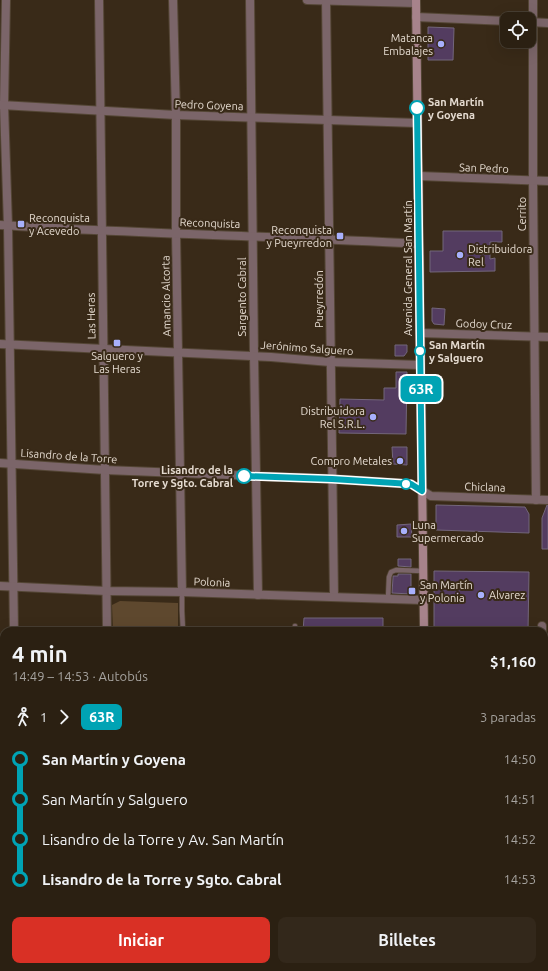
<!DOCTYPE html>
<html lang="es">
<head>
<meta charset="utf-8">
<style>
	body { margin:0; font-family:Ubuntu,sans-serif; background:#33281b; color:#f1f3f6; height:100vh; display:flex; flex-direction:column; font-size:15px; white-space:nowrap }
	* { box-sizing:border-box; margin:0 }
	p { font-size:13px; color:#a6a39f }
	.icon { flex:none; width:22px; height:22px; fill:none; stroke:currentColor; stroke-width:2; stroke-linecap:round; stroke-linejoin:round }
	.map { position:relative; flex:1; overflow:hidden }
	.sheet { position:absolute; left:0px; top:627px; width:548px; height:344px; display:flex; flex-direction:column; background:#2b2012; border-radius:12px 12px 0 0; box-shadow:0 4px 16px #0002,0 0 0 1px #473e32 }
	.sheet>* { flex:none }
	.badge { padding:0 8px; border-radius:6px; font-size:14px; line-height:26px }
	.buttons { position:absolute; left:500px; top:12px; display:grid; gap:8px }
	.buttons a { display:grid; place-items:center; width:36px; height:36px; border-radius:8px; background:#2b2012; box-shadow:0 4px 16px #0002,0 0 0 1px #473e32; font-size:20px }
	.map>.badge { position:absolute; translate:-50% -50%; box-shadow:0 0 0 2px #fff }
	.legs { display:flex; align-items:center; gap:6px; height:44px; padding:0 12px; font-size:13px }
	.legs p { margin-inline-start:auto }
	.headline { display:flex; align-items:center; justify-content:space-between; height:68px; padding:0 12px }
	h1 { font-size:22px; font-weight:700; line-height:30px }
	.action { display:flex; gap:8px; margin-top:auto; padding:8px 12px }
	.action a { flex:1; height:46px; border-radius:8px; background:#d93025; color:#fff; font-size:16px; font-weight:700; line-height:46px; text-align:center }
	.action a+a { background:#33281b; color:#f1f3f6 }
	ul { padding:0 12px; list-style:none }
	li { display:flex; align-items:center; gap:14px; height:40px; font-size:15px }
	li i { display:grid; place-items:center; width:6px; height:100%; margin:0 5px; background:currentColor }
	li i::after { content:''; width:10px; height:10px; margin:-5px; border:3px solid; border-radius:50%; background:#2b2012 }
	li p { margin-inline-start:auto }
	li:first-child i { background:linear-gradient(#0000 50%,currentColor 0) }
	li:last-child i { background:linear-gradient(currentColor 50%,#0000 0) }
	.map>svg:first-child { display:block }
	.green { fill:#5e482e }
	.building { fill:#533c60; stroke:#73667b }
	.lines { fill:none; stroke-linecap:round; stroke-linejoin:round }
	.service-casing { stroke:#544635; stroke-width:6 }
	.minor-casing { stroke:#544635; stroke-width:10 }
	.tertiary-casing { stroke:#544635; stroke-width:10 }
	.secondary-casing { stroke:#544635; stroke-width:10 }
	.path { stroke:#857869; stroke-width:1.5; stroke-dasharray:3 3; stroke-linecap:butt }
	.service { stroke:#7b6569; stroke-width:4.5 }
	.minor { stroke:#7b6569; stroke-width:8 }
	.tertiary { stroke:#7b6569; stroke-width:8 }
	.secondary { stroke:#a7838b; stroke-width:8 }
	.line-1-casing { stroke:#fff; stroke-width:9 }
	.line-1 { stroke:#00a3b4; stroke-width:6 }
	.poi-dot { fill:#a8b0fc; stroke:#392a18; stroke-width:1.5 }
	.stop-1-dot { fill:#fff; stroke:#00a3b4; stroke-width:2 }
	.labels { text-anchor:middle; stroke-width:4; stroke-linejoin:round; paint-order:stroke }
	.poi-label { font-size:11px; fill:#e4dacf; stroke:#392a18; text-anchor:start }
	.stop-label { font-size:11px; font-weight:bold; fill:#e4dacf; stroke:#392a18; text-anchor:start }
	.street-label { font-size:11px; fill:#e4dacf; stroke:#392a18 }
</style>
</head>
<body>
<div class="map">
<svg width="548" height="971" viewBox="0 0 548 971">
	<rect width="100%" height="100%" fill="#392a18"/>
	<g class="green">
		<polygon points="120,601 178,603 178,631 113,631 112,605"/>
		<rect x="164" y="967" width="91" height="4"/>
	</g>
	<g class="building">
		<polygon points="428,27 454,28 453,60 428,60"/>
		<polygon points="443,231 502,231 502,242 490,242 490,259 495,258 495,271 430,272 430,251 443,251"/>
		<polygon points="432,308 445,309 444,325 434,324 432,321"/>
		<polygon points="395,345 407,345 407,352 404,356 395,356"/>
		<polygon points="396,372 407,372 406,434 339,433 340,399 384,400 384,388 396,388"/>
		<polygon points="392,447 407,447 407,465 393,464"/>
		<polygon points="436,505 525,507 529,514 529,533 436,530"/>
		<polygon points="547,505 548,505 548,549 542,549 542,518"/>
		<polygon points="411,524 412,537 397,537 397,525"/>
		<polygon points="398,559 411,559 411,567 398,566"/>
		<polygon points="434,571 529,572 528,631 434,630"/>
		<polygon points="398,574 411,574 411,594 392,593 393,578 393,576 398,576"/>
		<polygon points="304,618 383,618 383,631 303,631"/>
	</g>
	<g class="lines">
		<defs>
			<g id="service">
				<polyline points="182,592 182,611 183,631"/>
				<polyline points="388,599 389,577 391,572 396,570 423,571"/>
				<polyline points="295,631 295,626"/>
			</g>
			<g id="minor">
				<polyline points="6,0 4,105 8,226 14,631"/>
				<polyline points="99,0 107,631"/>
				<polyline points="173,0 176,115 176,233 182,592"/>
				<polyline points="250,0 254,356 258,595"/>
				<polyline points="307,0 416,3"/>
				<polyline points="326,0 334,597"/>
				<polyline points="533,0 533,181 536,500"/>
				<polyline points="416,17 507,21"/>
				<polyline points="529,22 548,23"/>
				<polyline points="1,105 176,115 417,123"/>
				<polyline points="419,176 548,181"/>
				<path d="M0,225C140,234 279,236 419,244"/>
				<polyline points="420,333 548,337"/>
				<polyline points="0,344 271,357 330,362 420,365"/>
				<polyline points="542,631 542,626"/>
				<polyline points="544,665 548,665"/>
				<polyline points="0,704 4,704"/>
				<polyline points="544,791 548,791"/>
				<polyline points="0,820 4,820"/>
				<polyline points="544,893 548,893"/>
				<polyline points="0,957 4,957"/>
				<polyline points="115,967 115,971"/>
				<polyline points="258,967 258,971"/>
				<polyline points="314,967 314,971"/>
				<polyline points="13,971 13,967"/>
			</g>
			<g id="tertiary">
				<polyline points="0,463 105,470 332,479 411,484 431,496 548,500"/>
				<polyline points="0,586 107,591 182,592 423,600"/>
			</g>
			<g id="secondary">
				<polyline points="416,0 424,631"/>
				<polyline points="428,971 428,967"/>
			</g>
		</defs>
		<use href="#service" class="service-casing"/>
		<use href="#minor" class="minor-casing"/>
		<use href="#tertiary" class="tertiary-casing"/>
		<use href="#secondary" class="secondary-casing"/>
		<g class="path">
			<polyline points="166,967 168,971"/>
			<polyline points="201,971 204,967"/>
		</g>
		<use href="#service" class="service"/>
		<use href="#minor" class="minor"/>
		<use href="#tertiary" class="tertiary"/>
		<use href="#secondary" class="secondary"/>
	</g>
	<g class="lines">
		<defs>
			<polyline id="line-1" points="244,476 332,479 411,484 422,491 417,108"/>
		</defs>
		<use href="#line-1" class="line-1-casing"/>
		<use href="#line-1" class="line-1"/>
	</g>
	<g class="poi-dot">
		<circle cx="441" cy="44" r="4"/>
		<rect x="17" y="220" width="8" height="8" rx="2"/>
		<rect x="336" y="232" width="8" height="8" rx="2"/>
		<circle cx="460" cy="255" r="4"/>
		<rect x="113" y="339" width="8" height="8" rx="2"/>
		<circle cx="373" cy="417" r="4"/>
		<circle cx="400" cy="461" r="4"/>
		<circle cx="404" cy="531" r="4"/>
		<rect x="408" y="587" width="8" height="8" rx="2"/>
		<circle cx="481" cy="595" r="4"/>
	</g>
	<g class="stop-1-dot">
		<circle cx="417" cy="108" r="7"/>
		<circle cx="420" cy="351" r="5"/>
		<circle cx="244" cy="476" r="7"/>
		<circle cx="406" cy="484" r="5"/>
	</g>
	<g class="labels">
		<g class="poi-label">
			<text x="433" y="42" text-anchor="end">Matanca<tspan x="433" dy="13">Embalajes</tspan></text>
			<text x="29" y="222">Reconquista<tspan x="29" dy="13">y Acevedo</tspan></text>
			<text x="332" y="234" text-anchor="end">Reconquista<tspan x="332" dy="13">y Pueyrredon</tspan></text>
			<text x="468" y="253">Distribuidora<tspan x="468" dy="13">Rel</tspan></text>
			<text x="117" y="360" text-anchor="middle">Salguero y<tspan x="117" dy="13">Las Heras</tspan></text>
			<text x="365" y="415" text-anchor="end">Distribuidora<tspan x="365" dy="13">Rel S.R.L.</tspan></text>
			<text x="392" y="465" text-anchor="end">Compro Metales</text>
			<text x="412" y="529">Luna<tspan x="412" dy="13">Supermercado</tspan></text>
			<text x="420" y="589">San Martín<tspan x="420" dy="13">y Polonia</tspan></text>
			<text x="489" y="599">Alvarez</text>
		</g>
		<g class="stop-label">
			<text x="428" y="106">San Martín<tspan x="428" dy="13">y Goyena</tspan></text>
			<text x="429" y="349">San Martín<tspan x="429" dy="13">y Salguero</tspan></text>
			<text x="233" y="474" text-anchor="end">Lisandro de la<tspan x="233" dy="13">Torre y Sgto. Cabral</tspan></text>
		</g>
		<g class="street-label">
			<text transform="translate(209 105) rotate(2)" y="4">Pedro Goyena</text>
			<text transform="translate(484 168) rotate(2)" y="4">San Pedro</text>
			<text transform="translate(522 214) rotate(-90)" y="4">Cerrito</text>
			<text transform="translate(210 223) rotate(2)" y="4">Reconquista</text>
			<text transform="translate(408 268) rotate(-90)" y="4">Avenida General San Martín</text>
			<text transform="translate(166 296) rotate(-91)" y="4">Amancio Alcorta</text>
			<text transform="translate(242 297) rotate(-90)" y="4">Sargento Cabral</text>
			<text transform="translate(319 299) rotate(-90)" y="4">Pueyrredón</text>
			<text transform="translate(91 316) rotate(-91)" y="4">Las Heras</text>
			<text transform="translate(484 324) rotate(2)" y="4">Godoy Cruz</text>
			<text transform="translate(307 348) rotate(4)" y="4">Jerónimo Salguero</text>
			<text transform="translate(69 456) rotate(4)" y="4">Lisandro de la Torre</text>
			<text transform="translate(485 487) rotate(2)" y="4">Chiclana</text>
			<text transform="translate(212 582) rotate(2)" y="4">Polonia</text>
		</g>
	</g>
</svg>
<div class="buttons">
<a><svg class="icon" aria-label="locate" viewBox="0 0 24 24"><circle cx="12" cy="12" r="6"/><path d="M12 2v4M12 18v4M2 12h4M18 12h4"/></svg></a>
</div>
<b class="badge" style="left:421px;top:389px;background:#00a3b4;color:#fff">63R</b>
<section class="sheet">
<div class="headline"><div><h1>4 min</h1><p>14:49 – 14:53 · Autobús</p></div><b>$1,160</b></div>
<div class="legs"><svg class="icon" aria-label="walk" viewBox="0 0 24 24"><circle cx="13" cy="4" r="2"/><path d="M13 8l-2 6 4 7M11 14l-3 7M7 12l3-4h3l4 4"/></svg>1<svg class="icon" aria-label="forward" viewBox="0 0 24 24"><path d="M9 5l7 7-7 7"/></svg><b class="badge" style="background:#00a3b4;color:#fff">63R</b><p>3 paradas</p></div>
<ul>
<li><i style="color:#00a3b4"></i><b>San Martín y Goyena</b><p>14:50</p></li>
<li><i style="color:#00a3b4"></i><span>San Martín y Salguero</span><p>14:51</p></li>
<li><i style="color:#00a3b4"></i><span>Lisandro de la Torre y Av. San Martín</span><p>14:52</p></li>
<li><i style="color:#00a3b4"></i><b>Lisandro de la Torre y Sgto. Cabral</b><p>14:53</p></li>
</ul>
<div class="action"><a>Iniciar</a><a>Billetes</a></div>
</section>
</div>
</body>
</html>
